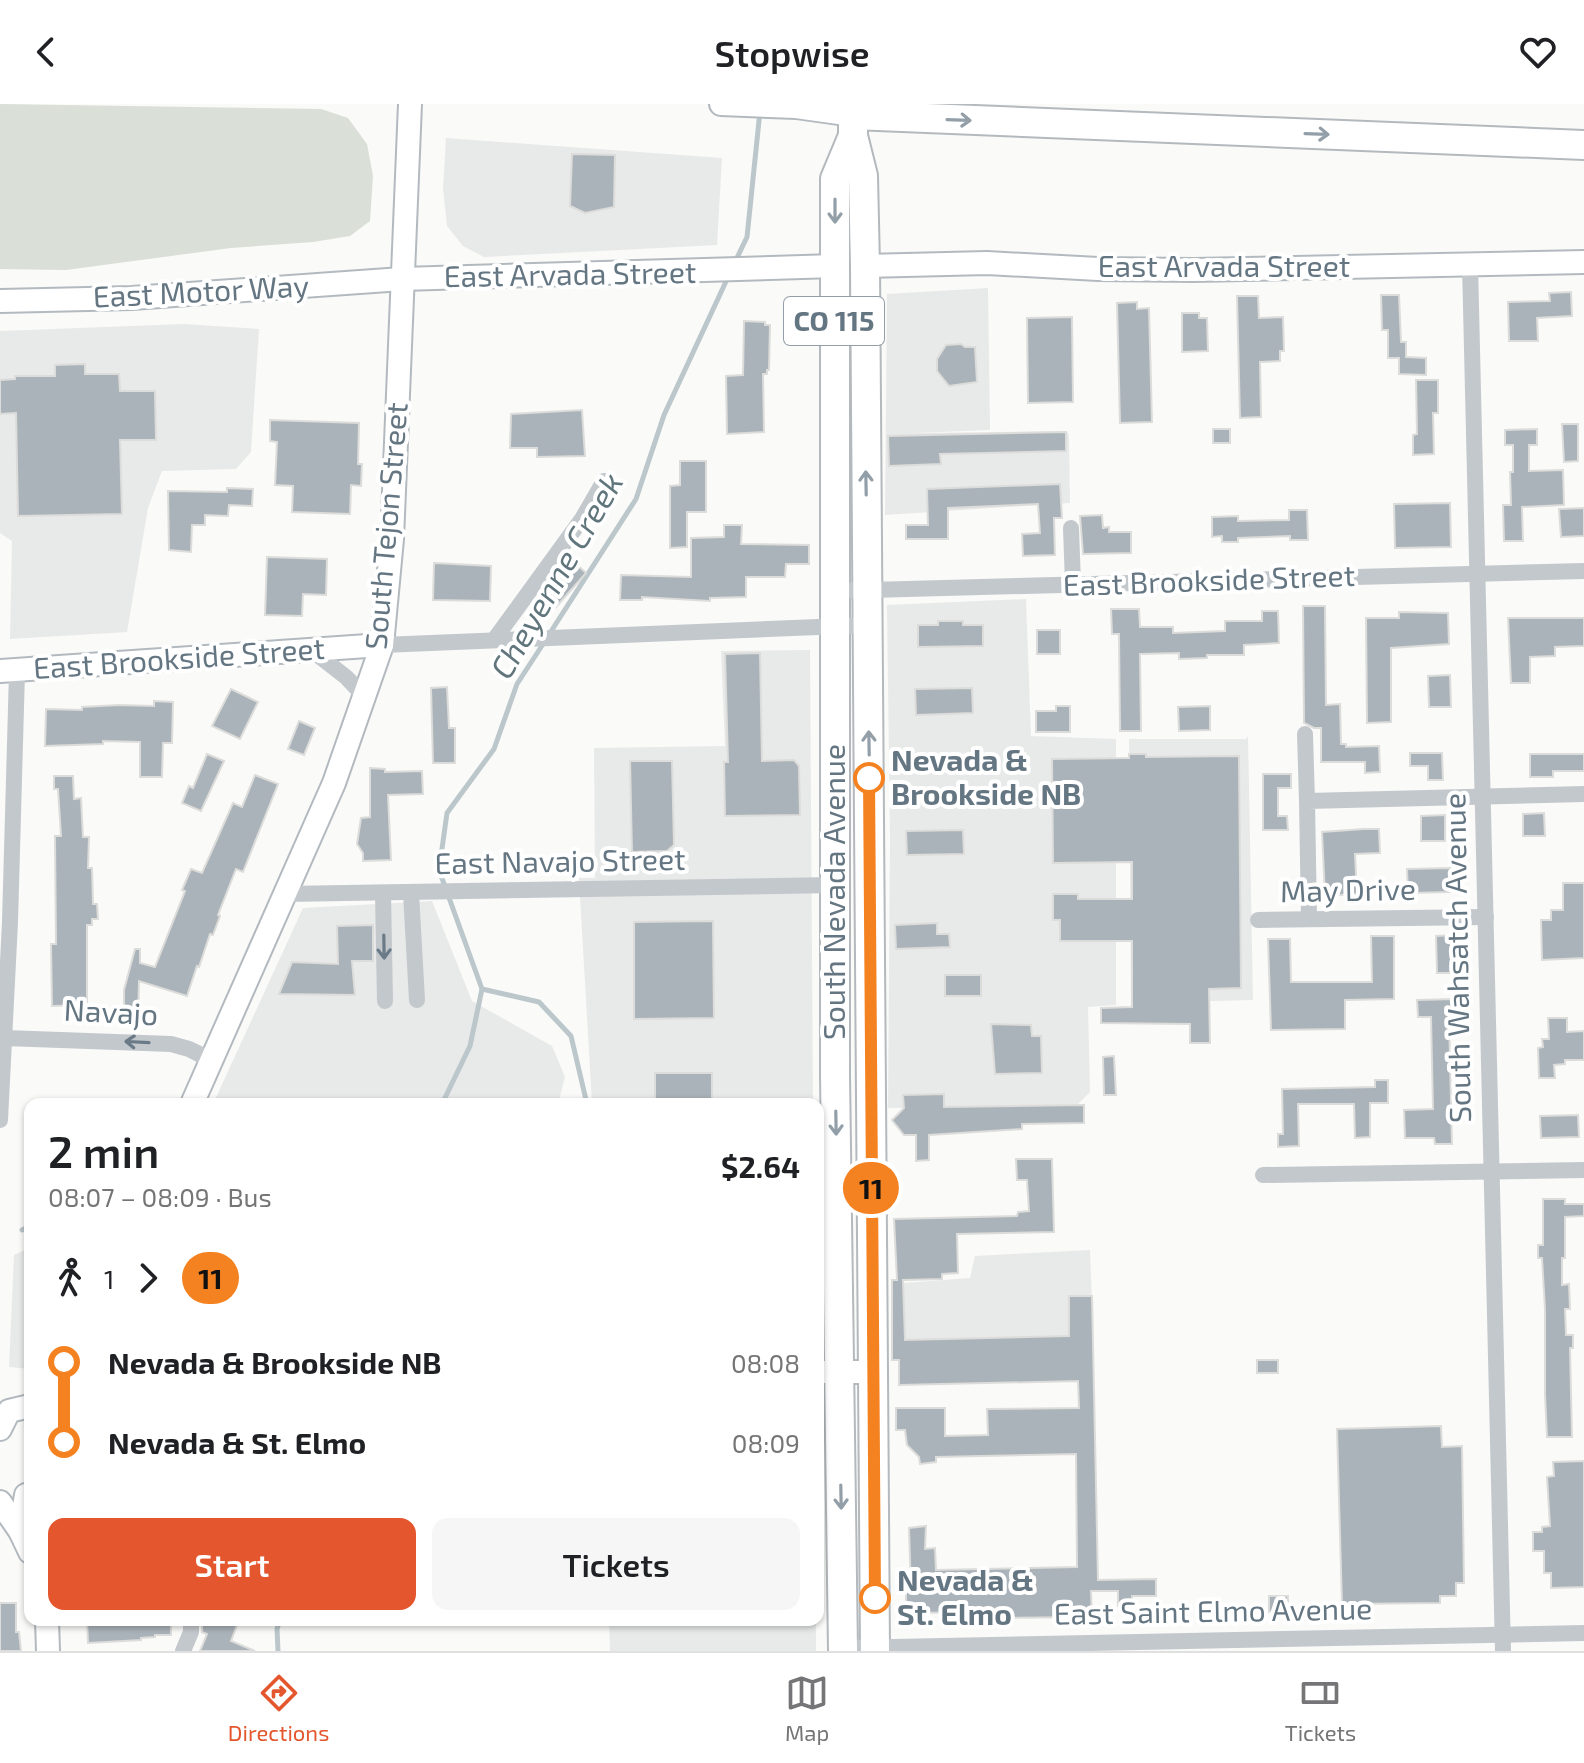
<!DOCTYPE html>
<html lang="en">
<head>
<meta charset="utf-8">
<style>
	body { margin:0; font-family:"Exo 2",sans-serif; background:#f6f6f6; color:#202124; height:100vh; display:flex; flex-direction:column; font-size:30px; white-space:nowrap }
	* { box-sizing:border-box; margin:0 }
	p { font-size:26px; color:#757577 }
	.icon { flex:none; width:44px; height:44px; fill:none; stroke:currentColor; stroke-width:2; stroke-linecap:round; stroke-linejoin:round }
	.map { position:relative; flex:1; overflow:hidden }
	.details { position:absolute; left:24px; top:994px; width:800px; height:528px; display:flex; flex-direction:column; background:#fff; border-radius:16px; box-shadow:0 2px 6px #0004 }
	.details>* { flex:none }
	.badge { padding:0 16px; border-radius:26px; font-size:28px; line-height:52px }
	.map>.badge { position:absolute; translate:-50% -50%; box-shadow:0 0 0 4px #fff }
	.legs { display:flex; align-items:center; gap:12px; height:88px; padding:0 24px; font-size:26px }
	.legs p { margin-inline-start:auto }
	.headline { display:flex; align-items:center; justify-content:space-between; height:136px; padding:0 24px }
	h1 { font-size:44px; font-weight:600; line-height:60px }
	.primary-button { display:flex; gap:16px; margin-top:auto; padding:16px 24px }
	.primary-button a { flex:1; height:92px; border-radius:16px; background:#e4572e; color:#fff; font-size:32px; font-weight:600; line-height:92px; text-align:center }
	.primary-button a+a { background:#f6f6f6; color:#202124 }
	ul { padding:0 24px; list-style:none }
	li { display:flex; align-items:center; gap:28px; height:80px; font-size:30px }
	li i { display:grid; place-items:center; width:12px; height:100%; margin:0 10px; background:currentColor }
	li i::after { content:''; width:20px; height:20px; margin:-10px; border:6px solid; border-radius:50%; background:#fff }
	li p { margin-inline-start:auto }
	li:first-child i { background:linear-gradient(#0000 50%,currentColor 0) }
	li:last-child i { background:linear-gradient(currentColor 50%,#0000 0) }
	header { display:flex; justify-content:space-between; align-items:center; height:104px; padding:0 24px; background:#fff; font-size:36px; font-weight:600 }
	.tabs { display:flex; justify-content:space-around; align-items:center; height:112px; border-top:2px solid #e0e0e0; background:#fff; font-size:22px; color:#757577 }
	.tabs a { display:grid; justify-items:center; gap:4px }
	.tabs .active { color:#e4572e }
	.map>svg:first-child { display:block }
	.built { fill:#e8e9e9 }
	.green { fill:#dadfd7 }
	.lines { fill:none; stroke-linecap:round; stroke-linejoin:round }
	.stream { stroke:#bbc7cb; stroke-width:5 }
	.building { fill:#aab3b9; stroke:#dcdcda; stroke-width:2 }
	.secondary-casing { stroke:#b3babf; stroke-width:26 }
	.highway-casing { stroke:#b4b9bd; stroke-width:32 }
	.street { stroke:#c3c8cc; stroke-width:16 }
	.secondary { stroke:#fff; stroke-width:22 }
	.highway { stroke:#fff; stroke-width:28 }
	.oneway { stroke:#939fa8 }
	.oneway2 { stroke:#6a7a87 }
	.line-1-casing { stroke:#fff; stroke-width:18 }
	.line-1 { stroke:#f58220; stroke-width:12 }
	.stop-1-dot { fill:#fff; stroke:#f58220; stroke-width:4 }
	.labels { text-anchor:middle; stroke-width:8; stroke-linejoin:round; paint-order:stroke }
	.shield { fill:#fff; stroke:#939fa8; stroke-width:2 }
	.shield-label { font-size:28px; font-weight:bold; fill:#657683 }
	.street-label { font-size:30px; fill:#657683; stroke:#fff }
	.stop-label { font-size:30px; font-weight:bold; fill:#657683; stroke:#fff; text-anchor:start }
	.water-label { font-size:32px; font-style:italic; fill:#60757c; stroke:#fff }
</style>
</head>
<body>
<header><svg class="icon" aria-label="back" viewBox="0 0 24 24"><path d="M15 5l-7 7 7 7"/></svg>Stopwise<svg class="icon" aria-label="heart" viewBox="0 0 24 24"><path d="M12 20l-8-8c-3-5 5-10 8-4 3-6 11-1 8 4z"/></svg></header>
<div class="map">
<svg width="1584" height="1547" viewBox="0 0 1584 1547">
	<rect width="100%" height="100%" fill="#fafaf8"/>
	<g class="built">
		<polygon points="446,34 722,54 717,141 484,153 463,142 447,122 443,85"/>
		<polygon points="988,184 990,326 915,329 1067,327 1069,331 1070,399 885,411 887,190"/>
		<polygon points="184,220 259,225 251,348 236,365 162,367 148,404 127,528 10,535 12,437 0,429 0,227"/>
		<polygon points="1026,495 1031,632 1116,635 1116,901 1088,903 1090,988 1077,1001 888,1004 890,735 887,501"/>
		<polygon points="810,546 813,1000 592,1000 579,774 595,774 594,644 725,642 721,547"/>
		<polygon points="1248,632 1253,896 1131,899 1129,635 1246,635"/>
		<polygon points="432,797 472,897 552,942 565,973 558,1000 213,1000 303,804"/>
		<polygon points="30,1144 30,1265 9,1263 14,1151"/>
		<polygon points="1090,1146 1094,1252 892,1256 891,1180 970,1174 975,1152"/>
		<polygon points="609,1516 816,1516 816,1547 610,1547"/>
	</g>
	<polygon class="green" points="0,0 321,5 348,14 367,40 373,72 370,117 350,132 313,138 231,144 66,166 0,165"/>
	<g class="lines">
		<g class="stream">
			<polyline points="735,158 747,133 760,7"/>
			<polyline points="550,529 636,395 664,311 729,171"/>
			<polyline points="545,537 517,580 494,645 447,709 439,766 482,885 539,898 571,932 587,1000"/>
			<polyline points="442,1000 470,942 482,885"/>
			<polyline points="22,1126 30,1122"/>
			<polyline points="278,1547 277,1525 280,1516"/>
		</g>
	</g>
	<g class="building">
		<polygon points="572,50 615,51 614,103 585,109 570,102"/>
		<polygon points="1571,188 1572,212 1537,214 1538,237 1509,237 1508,198 1550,197 1549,189"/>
		<polygon points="1381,191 1399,191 1401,238 1406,238 1406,253 1426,254 1426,271 1399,270 1399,254 1388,254 1388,226 1382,226"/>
		<polygon points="1237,192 1258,192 1259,214 1283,213 1284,247 1280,247 1280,257 1260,258 1261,313 1240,314"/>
		<polygon points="1137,198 1137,205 1149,204 1152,318 1120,319 1117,199"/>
		<polygon points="1182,209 1199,209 1199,214 1207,214 1208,247 1182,248"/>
		<polygon points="1072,213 1073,298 1028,299 1027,214"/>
		<polygon points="744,217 765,218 765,221 770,221 769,266 767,266 767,270 763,270 764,328 727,330 726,272 743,271"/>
		<polygon points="961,240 965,243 975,243 977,278 949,282 937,267 937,255 946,241"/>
		<polygon points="85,260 85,270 119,270 120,287 155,287 156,336 120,336 122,410 18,412 16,309 0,310 0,276 15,275 15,272 55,272 55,261"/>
		<polygon points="1416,276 1438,276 1438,309 1433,309 1434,350 1413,351 1413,331 1417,330"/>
		<polygon points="582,306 585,352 537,353 537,344 510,344 511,310"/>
		<polygon points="270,316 359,319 358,360 362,360 361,382 351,381 350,410 292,408 293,382 275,381 277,338 270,337"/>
		<polygon points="1562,320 1578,320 1578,357 1564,358"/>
		<rect x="1213" y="325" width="17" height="14"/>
		<polygon points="1537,325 1537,341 1529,341 1529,367 1563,366 1564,401 1522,403 1523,437 1504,437 1503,401 1511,401 1510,368 1513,368 1513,341 1505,341 1505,326"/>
		<polygon points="1066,328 1066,347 940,350 941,360 889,362 888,332"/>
		<polygon points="680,357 706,357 706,408 687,408 687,443 670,444 670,382 680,381"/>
		<polygon points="1060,380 1062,414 1054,414 1055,451 1023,452 1022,430 1040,429 1038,400 948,404 948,435 906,435 906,421 928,421 927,385"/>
		<polygon points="227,384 253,385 252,402 229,401 228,412 205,411 205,421 192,421 191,448 169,446 168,387 227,388"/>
		<polygon points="1450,399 1451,443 1395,444 1394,400"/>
		<polygon points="1584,404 1584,432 1561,433 1559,405"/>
		<polygon points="1289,406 1307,406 1308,436 1290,436 1290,432 1238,434 1238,438 1222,438 1222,432 1212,433 1212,413 1238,412 1238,417 1289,416"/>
		<polygon points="1102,411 1103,424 1109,423 1109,428 1131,428 1131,449 1083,450 1080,412"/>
		<polygon points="724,421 742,421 741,440 809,441 809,460 786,460 785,473 746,473 746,493 710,494 710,497 642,493 642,496 620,496 621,471 691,473 691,434 724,433"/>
		<polygon points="267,453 327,455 326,491 303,490 302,512 265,511"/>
		<polygon points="573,457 586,469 556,503 543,491"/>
		<polygon points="434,459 491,462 490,497 433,496"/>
		<polygon points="1303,502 1325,502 1326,601 1340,600 1341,640 1346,640 1346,643 1379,642 1380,668 1365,669 1365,658 1321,658 1321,624 1314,624 1304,619"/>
		<polygon points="1111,505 1139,505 1140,523 1173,523 1173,529 1225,527 1225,517 1262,517 1262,507 1278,507 1279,539 1244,541 1244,551 1207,551 1207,554 1179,555 1179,549 1140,550 1141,627 1120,627 1119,530 1112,530"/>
		<polygon points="1399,508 1448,509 1449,540 1391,544 1391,618 1367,619 1366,514 1399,514"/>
		<polygon points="1508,514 1584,514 1584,542 1555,543 1555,552 1530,553 1530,579 1511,579"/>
		<polygon points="938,517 963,517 963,521 983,521 983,542 918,543 918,521 938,521"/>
		<rect x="1037" y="526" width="23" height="24"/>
		<polygon points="760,549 762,657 794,656 799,662 800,711 725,712 724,658 728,658 725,550"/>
		<polygon points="1450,571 1451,603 1429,603 1428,572"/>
		<polygon points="447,583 449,624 455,624 455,659 433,659 431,584"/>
		<polygon points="972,584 973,609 916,611 915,585"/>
		<polygon points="231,585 258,598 240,635 212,622"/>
		<polygon points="154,597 173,598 172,639 163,639 162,673 140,673 140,638 103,637 103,640 45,642 46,605 82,606 82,603 119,601 154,602"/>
		<polygon points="1056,602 1070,602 1070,628 1036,628 1036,607 1056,607"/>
		<polygon points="1210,602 1210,626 1179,627 1178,603"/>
		<polygon points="299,617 315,624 304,651 288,645"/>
		<polygon points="1410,649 1442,649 1443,676 1428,676 1428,662 1410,662"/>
		<polygon points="207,650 224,657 201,707 182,699 189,682 193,684"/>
		<polygon points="1129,650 1146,650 1146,653 1239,652 1241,884 1209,885 1210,939 1190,939 1190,920 1101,919 1101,904 1132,903 1132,837 1060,837 1060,816 1053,816 1053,790 1078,790 1078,795 1132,795 1132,758 1053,759 1052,655 1129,654"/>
		<polygon points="1530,650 1584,650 1584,667 1553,667 1553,673 1530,673"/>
		<polygon points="630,657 672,657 674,741 667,747 632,748"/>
		<polygon points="370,664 385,665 385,668 422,667 423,690 388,691 391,756 363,757 363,749 357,740 361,714 370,713"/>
		<polygon points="1263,670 1291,670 1291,684 1278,684 1278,712 1287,712 1288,726 1263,726"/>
		<polygon points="255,671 278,680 243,768 236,765 218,811 220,812 213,831 210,830 199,863 197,862 187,892 139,877 138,917 124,917 124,886 135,845 140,845 140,859 155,863 185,787 182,786 191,765 202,769 233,699 242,703"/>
		<polygon points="54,672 73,672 74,695 81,694 83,733 89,733 88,764 92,764 93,800 97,800 98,815 92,815 92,821 87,821 87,901 52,902 51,840 56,840 55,732 61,732 58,685 54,685"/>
		<polygon points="1544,709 1545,732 1523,732 1523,710"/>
		<polygon points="1445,711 1445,737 1421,737 1421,712"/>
		<polygon points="1364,725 1379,725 1380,749 1355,750 1357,790 1325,792 1322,728"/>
		<polygon points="963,726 964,750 907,751 906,727"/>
		<polygon points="1450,764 1450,788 1408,789 1407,765"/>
		<polygon points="1563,779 1584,779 1584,854 1542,856 1541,816 1551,816 1551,806 1563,806"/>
		<polygon points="713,817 714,914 634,915 634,818"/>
		<polygon points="937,819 937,830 949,830 950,843 896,845 895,821"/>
		<polygon points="373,821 373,857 352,857 355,891 279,890 292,858 338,860 337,822"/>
		<polygon points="1456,831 1457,869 1437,869 1436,832"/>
		<polygon points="1371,832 1394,832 1394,895 1345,896 1345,925 1271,926 1268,835 1290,835 1291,878 1372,878"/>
		<rect x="945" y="871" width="36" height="21"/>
		<polygon points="1456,895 1456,912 1449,912 1452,1040 1435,1040 1434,1034 1405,1034 1404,1006 1433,1005 1431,913 1418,913 1417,896"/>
		<polygon points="1548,914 1567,914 1567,928 1584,927 1584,956 1565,956 1565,960 1554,961 1555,974 1539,974 1538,944 1543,943 1542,935 1549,935"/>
		<polygon points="991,920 1031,921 1032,932 1041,932 1042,969 995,970"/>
		<polygon points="1114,952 1116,991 1104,991 1103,953"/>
		<rect x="655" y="969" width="57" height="31"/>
		<polygon points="1375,976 1388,976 1388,999 1370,999 1370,1033 1355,1034 1354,1000 1298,1000 1299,1042 1278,1043 1278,1030 1283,1030 1282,985 1375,983"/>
		<polygon points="944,990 944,1003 1084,1001 1084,1019 1022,1020 1022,1025 929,1031 929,1056 916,1057 916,1031 904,1031 892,1016 904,1004 903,991"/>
		<polygon points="1578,1011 1579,1033 1541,1034 1540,1012"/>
		<polygon points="1016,1055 1052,1055 1054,1128 957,1130 958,1169 942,1170 942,1175 903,1176 905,1236 1069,1232 1069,1192 1092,1192 1098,1476 1156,1475 1156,1492 1132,1492 1132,1502 1118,1502 1118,1487 1091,1487 1092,1513 994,1514 995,1508 906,1509 906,1488 911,1488 909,1424 926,1422 925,1445 935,1444 936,1466 1077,1463 1076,1350 936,1353 936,1358 920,1360 919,1353 907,1341 905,1326 896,1326 896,1304 945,1304 945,1332 988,1331 987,1305 1079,1304 1078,1277 899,1281 899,1256 892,1256 892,1176 897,1176 894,1115 1017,1112 1018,1108 1029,1107 1027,1076 1017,1076"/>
		<polygon points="1543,1095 1565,1095 1565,1100 1584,1100 1584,1112 1565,1113 1565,1154 1562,1154 1562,1181 1569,1180 1570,1205 1565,1205 1566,1231 1573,1231 1573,1244 1570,1244 1572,1333 1547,1333 1545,1290 1545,1205 1542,1154 1538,1154 1538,1141 1543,1141"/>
		<rect x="1257" y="1256" width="21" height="13"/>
		<polygon points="1441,1322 1442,1343 1462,1342 1464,1479 1456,1479 1456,1492 1440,1492 1440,1499 1342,1500 1337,1325"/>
		<polygon points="1584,1357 1584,1483 1551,1484 1551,1469 1544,1469 1544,1447 1533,1447 1533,1428 1542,1428 1542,1423 1550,1422 1547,1373 1554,1372 1553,1358"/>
		<polygon points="1269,1492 1288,1492 1288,1507 1269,1508"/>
		<polygon points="0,1499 16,1499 16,1528 19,1528 21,1547 0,1547"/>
		<polygon points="87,1516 171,1516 171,1531 155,1531 155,1533 141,1534 141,1536 88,1539"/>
		<polygon points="202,1516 239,1516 231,1537 255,1547 200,1547 207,1530 202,1528"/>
	</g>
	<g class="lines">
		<defs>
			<g id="secondary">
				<polyline points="721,0 796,3 853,11"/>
				<polyline points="865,162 987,159 1098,165 1193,166 1584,158"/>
				<polyline points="0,197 132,194 402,175 835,162"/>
				<polyline points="0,567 382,541"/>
				<polyline points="192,1000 334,679 382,541 392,435 410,0"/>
				<polyline points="818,1268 872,1268"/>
				<polyline points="0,1325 9,1307 30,1302"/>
				<polyline points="0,1398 20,1427 30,1448"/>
				<polyline points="20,1427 26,1391"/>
				<polyline points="47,1516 48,1547"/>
			</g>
			<g id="highway">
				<polyline points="853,0 853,32 863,72 865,162 875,1547"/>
				<polyline points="853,11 1584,41"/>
				<polyline points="843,1547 835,971 835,75 853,32"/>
			</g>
		</defs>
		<use href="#secondary" class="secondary-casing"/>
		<use href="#highway" class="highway-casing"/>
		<g class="street">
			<polyline points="1470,161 1503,1547"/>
			<polyline points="1071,424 1073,480"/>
			<polyline points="833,487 1584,467"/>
			<polyline points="494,536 582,415 604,377"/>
			<polyline points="382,541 867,521"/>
			<polyline points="310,545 346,573 365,593"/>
			<polyline points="1305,630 1307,697"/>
			<polyline points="383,789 385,897"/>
			<polyline points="411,789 417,896"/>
			<polyline points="285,790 835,781"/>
			<polyline points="1309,815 1307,697 1584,690"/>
			<polyline points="1258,816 1486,813"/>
			<polyline points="5,934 171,940 189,945 211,956"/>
			<polyline points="0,1016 10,818 17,568"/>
			<polyline points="1263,1071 1584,1066"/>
			<polyline points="843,1544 1584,1529"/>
			<polyline points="183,1547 191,1528 191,1516"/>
		</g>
		<use href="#secondary" class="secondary"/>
		<use href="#highway" class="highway"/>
	</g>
	<defs><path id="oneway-shaft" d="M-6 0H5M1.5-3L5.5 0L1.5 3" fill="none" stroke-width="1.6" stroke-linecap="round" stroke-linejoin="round" transform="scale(2)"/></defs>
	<g class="oneway">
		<use href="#oneway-shaft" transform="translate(959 16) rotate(2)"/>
		<use href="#oneway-shaft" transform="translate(1317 30) rotate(2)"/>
		<use href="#oneway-shaft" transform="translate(835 107) rotate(90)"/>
		<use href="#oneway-shaft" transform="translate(866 379) rotate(-91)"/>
		<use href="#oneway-shaft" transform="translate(869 639) rotate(-91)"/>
		<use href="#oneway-shaft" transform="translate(836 1019) rotate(89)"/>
		<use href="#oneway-shaft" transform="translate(841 1393) rotate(89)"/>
	</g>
	<g class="oneway2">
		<use href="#oneway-shaft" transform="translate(384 843) rotate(89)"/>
		<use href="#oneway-shaft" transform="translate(137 938) rotate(-177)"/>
	</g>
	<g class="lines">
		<defs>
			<polyline id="line-1" points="869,674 875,1494"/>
		</defs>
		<use href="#line-1" class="line-1-casing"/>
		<use href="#line-1" class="line-1"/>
	</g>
	<g class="stop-1-dot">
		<circle cx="869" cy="674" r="14"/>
		<circle cx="875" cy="1494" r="14"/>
	</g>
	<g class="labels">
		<rect class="shield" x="784" y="193" width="100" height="48" rx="6"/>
		<g class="shield-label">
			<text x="834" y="227">CO 115</text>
		</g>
		<g class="street-label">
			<text x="1224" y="173">East Arvada Street</text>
			<text transform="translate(570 171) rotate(-1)" y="10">East Arvada Street</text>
			<text transform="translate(201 188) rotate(-3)" y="10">East Motor Way</text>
			<text transform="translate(387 422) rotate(-85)" y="10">South Tejon Street</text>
			<text transform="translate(1209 477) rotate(-2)" y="10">East Brookside Street</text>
			<text transform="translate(179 555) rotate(-4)" y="10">East Brookside Street</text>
			<text transform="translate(560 758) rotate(-1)" y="10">East Navajo Street</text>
			<text transform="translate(1348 787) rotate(-1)" y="10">May Drive</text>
			<text transform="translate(835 788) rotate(-90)" y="10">South Nevada Avenue</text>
			<text transform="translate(1458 854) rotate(-91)" y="10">South Wahsatch Avenue</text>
			<text transform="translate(111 909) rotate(3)" y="10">Navajo</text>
			<text transform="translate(1213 1508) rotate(-1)" y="10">East Saint Elmo Avenue</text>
		</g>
		<g class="stop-label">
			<text x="891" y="667">Nevada &amp;<tspan x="891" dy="34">Brookside NB</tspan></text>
			<text x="897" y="1487">Nevada &amp;<tspan x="897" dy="34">St. Elmo</tspan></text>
		</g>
		<g class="water-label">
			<text transform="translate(557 472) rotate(-60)" y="11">Cheyenne Creek</text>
		</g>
	</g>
</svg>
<b class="badge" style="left:871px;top:1084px;background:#f58220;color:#111">11</b>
<section class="details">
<div class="headline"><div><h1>2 min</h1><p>08:07 – 08:09 · Bus</p></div><b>$2.64</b></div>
<div class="legs"><svg class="icon" aria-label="walk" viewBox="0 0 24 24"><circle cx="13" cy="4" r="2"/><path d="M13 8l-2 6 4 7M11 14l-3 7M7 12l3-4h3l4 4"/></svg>1<svg class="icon" aria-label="forward" viewBox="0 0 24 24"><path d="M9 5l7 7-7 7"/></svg><b class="badge" style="background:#f58220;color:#111">11</b></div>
<ul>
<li><i style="color:#f58220"></i><b>Nevada &amp; Brookside NB</b><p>08:08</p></li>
<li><i style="color:#f58220"></i><b>Nevada &amp; St. Elmo</b><p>08:09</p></li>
</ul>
<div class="primary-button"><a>Start</a><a>Tickets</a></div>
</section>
</div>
<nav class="tabs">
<a class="active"><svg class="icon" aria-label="directions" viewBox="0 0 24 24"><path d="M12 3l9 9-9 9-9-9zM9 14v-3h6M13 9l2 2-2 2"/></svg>Directions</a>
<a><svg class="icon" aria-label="map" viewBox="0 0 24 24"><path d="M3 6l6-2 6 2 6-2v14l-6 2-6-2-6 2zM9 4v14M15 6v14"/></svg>Map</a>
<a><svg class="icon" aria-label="tickets" viewBox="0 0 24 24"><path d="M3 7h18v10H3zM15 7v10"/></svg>Tickets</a>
</nav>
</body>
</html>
